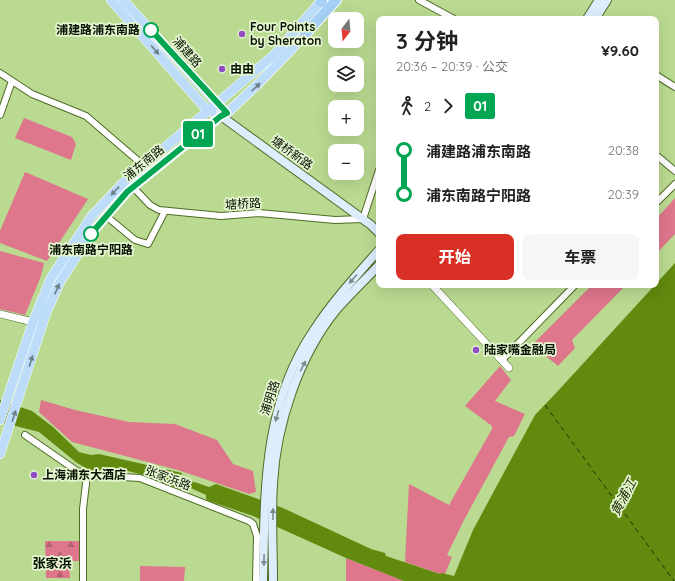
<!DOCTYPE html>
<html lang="zh">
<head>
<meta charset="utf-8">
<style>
	body { margin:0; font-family:Quicksand,"Noto Sans SC",sans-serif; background:#f6f6f6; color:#222; height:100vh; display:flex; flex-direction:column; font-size:15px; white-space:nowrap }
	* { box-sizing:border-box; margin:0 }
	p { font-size:13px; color:#767676 }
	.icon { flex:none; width:22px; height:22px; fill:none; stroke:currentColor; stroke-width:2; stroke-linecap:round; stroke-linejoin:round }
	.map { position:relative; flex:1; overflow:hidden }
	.drawer { position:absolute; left:376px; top:16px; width:283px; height:272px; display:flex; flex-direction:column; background:#fff; border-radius:8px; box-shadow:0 4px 16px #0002 }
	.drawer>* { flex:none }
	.badge { padding:0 8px; border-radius:3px; font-size:14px; line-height:26px }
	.needle { width:26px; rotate:196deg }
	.tools { position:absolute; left:328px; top:12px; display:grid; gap:8px }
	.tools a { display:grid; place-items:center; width:36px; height:36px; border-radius:8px; background:#fff; box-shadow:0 4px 16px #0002; font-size:20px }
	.map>.badge { position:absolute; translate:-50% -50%; box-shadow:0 0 0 2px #fff }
	.legs { display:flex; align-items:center; gap:6px; height:44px; padding:0 20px; font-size:13px }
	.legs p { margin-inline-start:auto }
	.headline { display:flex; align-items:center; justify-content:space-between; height:68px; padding:0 20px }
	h1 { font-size:22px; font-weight:700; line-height:30px }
	.primary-button { display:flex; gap:8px; margin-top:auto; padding:8px 20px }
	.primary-button a { flex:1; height:46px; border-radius:8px; background:#d93025; color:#fff; font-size:16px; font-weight:700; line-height:46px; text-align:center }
	.primary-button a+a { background:#f6f6f6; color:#222 }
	ul { padding:0 20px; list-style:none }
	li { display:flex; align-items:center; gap:14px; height:44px; font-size:15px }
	li i { display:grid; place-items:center; width:6px; height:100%; margin:0 5px; background:currentColor }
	li i::after { content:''; width:10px; height:10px; margin:-5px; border:3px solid; border-radius:50%; background:#fff }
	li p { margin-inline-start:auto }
	li:first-child i { background:linear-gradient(#0000 50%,currentColor 0) }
	li:last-child i { background:linear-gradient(currentColor 50%,#0000 0) }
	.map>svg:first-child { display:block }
	.green { fill:#de768c }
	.forest { fill:url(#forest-firs) }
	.water { fill:#618a0f }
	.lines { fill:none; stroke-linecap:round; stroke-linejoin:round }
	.ferry { stroke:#223205; stroke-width:1; stroke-dasharray:5 4; stroke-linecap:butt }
	.minor-casing { stroke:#4f6b24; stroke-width:8 }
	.tertiary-casing { stroke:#4f6b24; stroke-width:8 }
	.secondary-casing { stroke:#4f6b24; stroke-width:10 }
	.primary-casing { stroke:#fff; stroke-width:10 }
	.trunk-casing { stroke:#fff; stroke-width:12 }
	.minor { stroke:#fff; stroke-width:6 }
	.tertiary { stroke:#fff; stroke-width:7 }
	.secondary { stroke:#deedfc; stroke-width:8 }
	.primary { stroke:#bddcf9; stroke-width:9 }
	.trunk { stroke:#a7d0f7; stroke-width:10 }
	.oneway { fill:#6b8089 }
	.oneway2 { fill:#7d8a8b }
	.line-1-casing { stroke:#fff; stroke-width:9 }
	.line-1 { stroke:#00a651; stroke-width:6 }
	.stop-1-dot { fill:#fff; stroke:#00a651; stroke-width:2 }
	.poi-dot { fill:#904dc2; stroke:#e4f5d0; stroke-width:1.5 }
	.labels { text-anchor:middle; stroke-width:3.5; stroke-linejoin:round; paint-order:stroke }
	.poi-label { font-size:12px; font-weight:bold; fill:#071000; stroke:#e4f5d0; text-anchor:start }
	.stop-label { font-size:12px; font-weight:bold; fill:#071000; stroke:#e4f5d0; text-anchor:end }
	.street-label { font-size:12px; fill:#071000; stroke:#e4f5d0 }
	.water-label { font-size:13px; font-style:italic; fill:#223205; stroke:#e4f5d0 }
	.neighbourhood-label { font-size:13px; font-weight:bold; fill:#071000; stroke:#e4f5d0 }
</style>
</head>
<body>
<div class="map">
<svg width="675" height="581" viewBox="0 0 675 581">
	<defs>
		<pattern id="forest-firs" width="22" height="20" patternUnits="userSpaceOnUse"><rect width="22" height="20" fill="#de768c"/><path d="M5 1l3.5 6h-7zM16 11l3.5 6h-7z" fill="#b25f70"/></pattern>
	</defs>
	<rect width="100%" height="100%" fill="#bada91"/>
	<g class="green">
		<polygon points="24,118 72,137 76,144 71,160 15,138"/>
		<polygon points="25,172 88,199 47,261 0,243 0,231"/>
		<polygon points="675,198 675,234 656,254 656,219"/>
		<polygon points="0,251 44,263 41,276 25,315 0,309"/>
		<polygon points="592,285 626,285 572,340 575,348 558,366 532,345"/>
		<polygon points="500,366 511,380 495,401 525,414 514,436 509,437 464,520 447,555 452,557 445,574 440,574 405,562 409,484 449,505 492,429 492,426 465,406"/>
		<polygon points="41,400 75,410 129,422 175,424 217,440 233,464 253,471 256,492 249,494 178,470 72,442 39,412"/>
		<polygon points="346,558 404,581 346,581"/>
		<polygon points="140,566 185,567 184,581 140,581"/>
	</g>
	<polygon class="forest" points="45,541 80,541 81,561 69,561 70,578 46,578"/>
	<polygon class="water" points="675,263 675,581 404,581 346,558 253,516 209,501 206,499 206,495 182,484 177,488 144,475 128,471 91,471 77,463 39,432 0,422 0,400 32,411 53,427 79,452 91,455 99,454 182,473 180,477 209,487 216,484 283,508 371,549 385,553 386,556 440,574 442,573 454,576 473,530 535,415 557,392"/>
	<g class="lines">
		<polyline class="ferry" points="545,405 674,581"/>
		<defs>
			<g id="minor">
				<polyline points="419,0 454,19"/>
				<polyline points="0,73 32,94 86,116 143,165"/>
				<polyline points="656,75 675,87"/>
				<polyline points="0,115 12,81"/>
				<polyline points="656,155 675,171"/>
				<polyline points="133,187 150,205 159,210 221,216 259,213 335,220 363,219 379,170"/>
				<polyline points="656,203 675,184"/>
				<polyline points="106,216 135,240 148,244 165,211"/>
				<polyline points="502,360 575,285"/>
				<polyline points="25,435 77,471 87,475 140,478 249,521 253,524 257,536 256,581"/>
				<polyline points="83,581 83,509 87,475"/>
			</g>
			<g id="tertiary">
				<polyline points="432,285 509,368"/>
				<polyline points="0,314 37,323"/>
			</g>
			<g id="secondary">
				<polyline points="587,19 599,0"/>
				<polyline points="595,19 607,0"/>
				<polyline points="221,116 371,225 379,233"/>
				<path d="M263,581C265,493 262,406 314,330C333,301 356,276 379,250"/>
				<path d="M273,581C273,549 271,516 273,484C276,425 299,355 337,309C350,294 365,280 379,265"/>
			</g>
			<g id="primary">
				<polyline points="111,0 207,110 212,112"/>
				<polyline points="123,0 221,108"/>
				<polyline points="0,420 33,322 51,278 91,217 123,183 274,55 322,0"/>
				<polyline points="0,454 46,313 60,282 90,235 127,192 221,116 227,113 258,84 310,30"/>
			</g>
			<g id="trunk">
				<polyline points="321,2 322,0"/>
				<polyline points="305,34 336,0"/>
			</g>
		</defs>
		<use href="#minor" class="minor-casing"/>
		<use href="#tertiary" class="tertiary-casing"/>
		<use href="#secondary" class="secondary-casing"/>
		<use href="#primary" class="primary-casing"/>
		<use href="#trunk" class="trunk-casing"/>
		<use href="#minor" class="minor"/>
		<use href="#tertiary" class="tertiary"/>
		<use href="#secondary" class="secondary"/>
		<use href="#primary" class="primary"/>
		<use href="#trunk" class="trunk"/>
	</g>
	<defs><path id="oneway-solid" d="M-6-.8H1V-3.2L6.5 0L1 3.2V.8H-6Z"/></defs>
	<g class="oneway">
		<use href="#oneway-solid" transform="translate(155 50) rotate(49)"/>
		<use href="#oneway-solid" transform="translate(256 87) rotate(-43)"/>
		<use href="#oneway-solid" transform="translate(115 191) rotate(133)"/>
		<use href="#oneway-solid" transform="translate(57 289) rotate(-67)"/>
		<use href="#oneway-solid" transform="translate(31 361) rotate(-73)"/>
		<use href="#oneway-solid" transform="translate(14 416) rotate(-72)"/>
	</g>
	<g class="oneway2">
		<use href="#oneway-solid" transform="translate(353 279) rotate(131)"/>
		<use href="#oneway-solid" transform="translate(303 366) rotate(-63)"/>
		<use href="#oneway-solid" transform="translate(277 416) rotate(106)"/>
		<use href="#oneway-solid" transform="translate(273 514) rotate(-90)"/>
		<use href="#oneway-solid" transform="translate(264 560) rotate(91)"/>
	</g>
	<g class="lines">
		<defs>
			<polyline id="line-1" points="91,234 127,192 221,116 227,113 151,30"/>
		</defs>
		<use href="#line-1" class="line-1-casing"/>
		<use href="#line-1" class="line-1"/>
	</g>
	<g class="stop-1-dot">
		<circle cx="151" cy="30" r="7"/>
		<circle cx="91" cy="234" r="7"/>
	</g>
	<g class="poi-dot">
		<circle cx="242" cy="34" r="4"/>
		<circle cx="222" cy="69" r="4"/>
		<circle cx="476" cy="350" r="4"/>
		<circle cx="34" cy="475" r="4"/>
	</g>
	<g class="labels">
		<g class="poi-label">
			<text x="250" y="31">Four Points<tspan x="250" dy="14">by Sheraton</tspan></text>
			<text x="230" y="73">由由</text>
			<text x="484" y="354">陆家嘴金融局</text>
			<text x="42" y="479">上海浦东大酒店</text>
		</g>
		<g class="stop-label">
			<text x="140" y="34">浦建路浦东南路</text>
			<text x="91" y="254" text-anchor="middle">浦东南路宁阳路</text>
		</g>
		<g class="street-label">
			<text transform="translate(187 52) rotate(48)" y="4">浦建路</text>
			<text transform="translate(292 153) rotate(36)" y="4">塘桥新路</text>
			<text transform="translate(144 163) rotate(-39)" y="4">浦东南路</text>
			<text transform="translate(243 204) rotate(-3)" y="4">塘桥路</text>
			<text transform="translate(270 398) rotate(-72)" y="4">浦明路</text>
			<text transform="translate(168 478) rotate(21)" y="4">张家浜路</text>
		</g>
		<g class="water-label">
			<text transform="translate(623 497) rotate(-62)" y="5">黄浦江</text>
		</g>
		<g class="neighbourhood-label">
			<text x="52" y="568">张家浜</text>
		</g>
	</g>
</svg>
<div class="tools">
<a><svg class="needle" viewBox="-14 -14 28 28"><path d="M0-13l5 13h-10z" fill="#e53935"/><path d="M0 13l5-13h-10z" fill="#767676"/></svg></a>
<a><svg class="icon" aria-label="layers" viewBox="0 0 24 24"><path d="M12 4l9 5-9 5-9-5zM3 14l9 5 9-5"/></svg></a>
<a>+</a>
<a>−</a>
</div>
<b class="badge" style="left:198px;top:134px;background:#00a651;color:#fff">01</b>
<section class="drawer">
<div class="headline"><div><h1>3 分钟</h1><p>20:36 – 20:39 · 公交</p></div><b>¥9.60</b></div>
<div class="legs"><svg class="icon" aria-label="walk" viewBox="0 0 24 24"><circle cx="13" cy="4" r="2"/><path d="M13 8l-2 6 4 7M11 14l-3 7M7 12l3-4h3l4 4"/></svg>2<svg class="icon" aria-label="forward" viewBox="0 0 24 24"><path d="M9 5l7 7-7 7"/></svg><b class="badge" style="background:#00a651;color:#fff">01</b></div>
<ul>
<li><i style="color:#00a651"></i><b>浦建路浦东南路</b><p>20:38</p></li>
<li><i style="color:#00a651"></i><b>浦东南路宁阳路</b><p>20:39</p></li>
</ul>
<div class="primary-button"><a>开始</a><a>车票</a></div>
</section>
</div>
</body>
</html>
